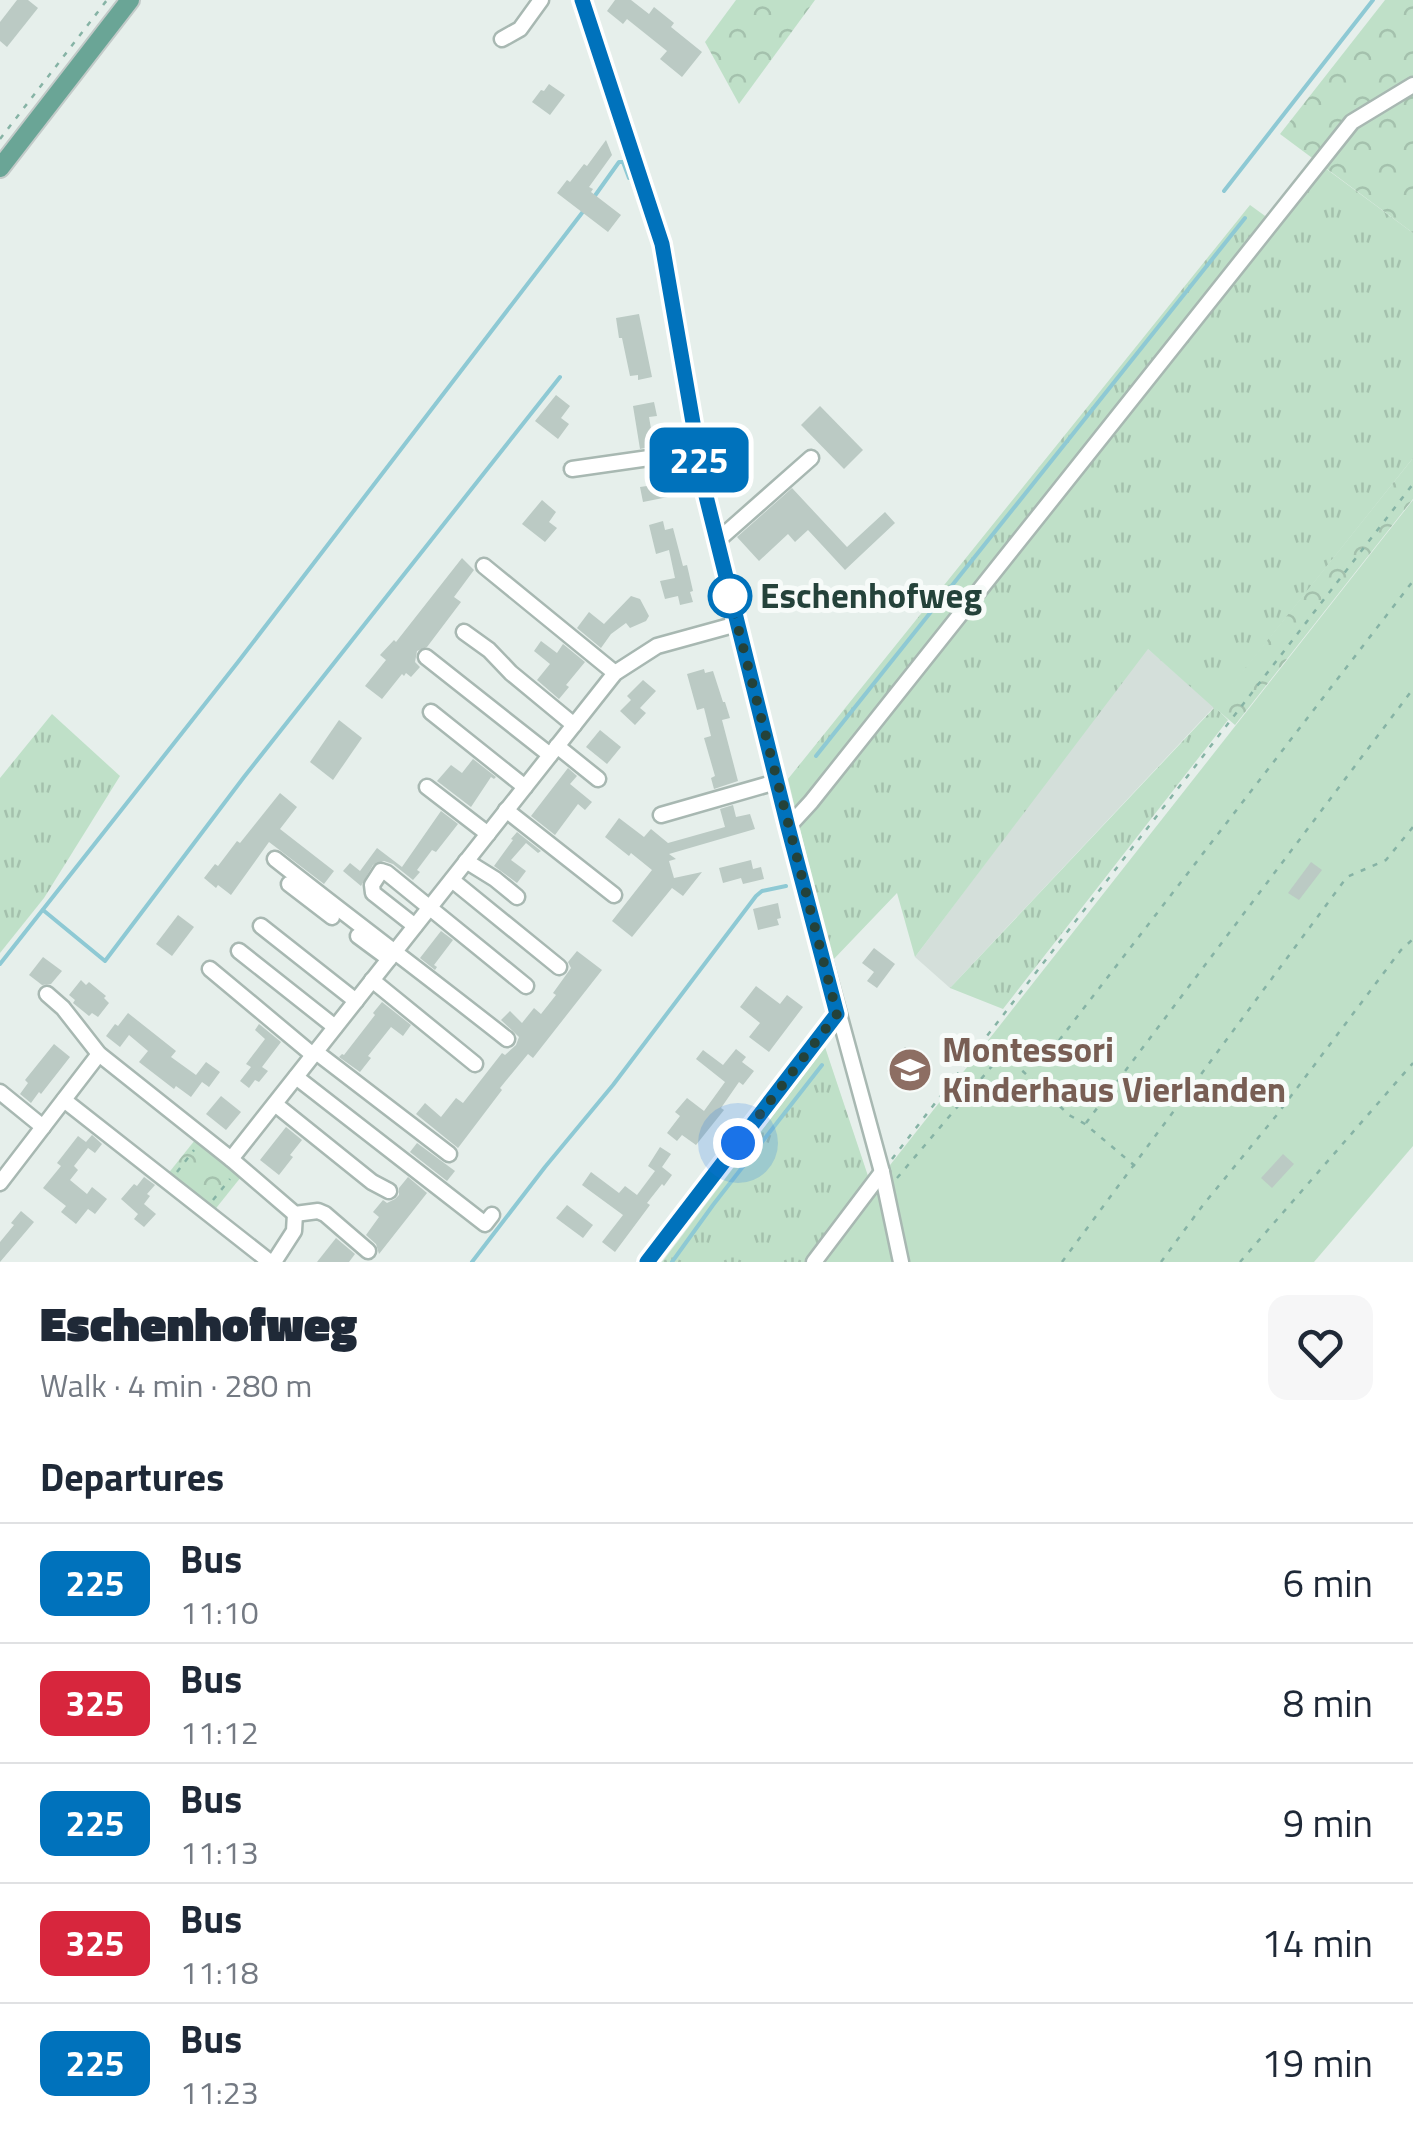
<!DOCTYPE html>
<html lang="en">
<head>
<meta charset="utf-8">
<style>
	body { margin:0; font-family:"Titillium Web",sans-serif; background:#f6f6f7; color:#1f2937; height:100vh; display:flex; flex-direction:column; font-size:38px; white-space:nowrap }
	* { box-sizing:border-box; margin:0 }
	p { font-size:32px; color:#747a83 }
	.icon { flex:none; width:55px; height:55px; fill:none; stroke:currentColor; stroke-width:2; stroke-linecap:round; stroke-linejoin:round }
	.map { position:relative; height:1262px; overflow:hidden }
	.drawer { display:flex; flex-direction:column; background:#fff; flex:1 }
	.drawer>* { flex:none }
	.badge { padding:0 20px; border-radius:15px; font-size:35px; line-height:65px }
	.you { position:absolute; width:50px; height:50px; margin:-25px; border:8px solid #fff; border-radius:50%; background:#1a73e8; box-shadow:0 0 0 15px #1a73e833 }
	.map>.badge { position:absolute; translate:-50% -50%; box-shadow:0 0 0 5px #fff }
	h2 { padding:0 40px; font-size:38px; line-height:90px }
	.round { display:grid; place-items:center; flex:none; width:105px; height:105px; border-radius:20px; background:#f6f6f7 }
	.head { display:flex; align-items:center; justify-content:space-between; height:170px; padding:0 40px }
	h1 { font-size:48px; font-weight:800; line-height:75px }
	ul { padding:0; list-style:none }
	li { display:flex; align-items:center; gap:30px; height:120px; padding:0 40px; border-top:2px solid #e0e1e3 }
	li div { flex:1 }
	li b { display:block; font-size:38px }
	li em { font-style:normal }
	li .badge { min-width:110px; font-weight:700; text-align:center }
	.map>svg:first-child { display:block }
	.built { fill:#d4dfda }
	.grass { fill:url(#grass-tufts) }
	.forest { fill:url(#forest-crowns) }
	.garden { fill:#bfe0c8 }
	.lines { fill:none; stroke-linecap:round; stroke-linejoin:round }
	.stream { stroke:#8ec9d4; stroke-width:4 }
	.building { fill:#bbcac4 }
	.minor-casing { stroke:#a8b8b2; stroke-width:19 }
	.major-casing { stroke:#c2cac8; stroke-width:22 }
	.path { stroke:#86b3a5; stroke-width:2.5; stroke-dasharray:5 8; stroke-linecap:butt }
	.minor { stroke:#fff; stroke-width:14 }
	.major { stroke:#6aa596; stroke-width:18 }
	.line-casing { stroke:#fff; stroke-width:22 }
	.line { stroke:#0072bc; stroke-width:15 }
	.walk { stroke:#24423a; stroke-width:10; stroke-dasharray:0 18 }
	.stop-dot { fill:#fff; stroke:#0072bc; stroke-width:5 }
	.labels { text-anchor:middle; stroke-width:10; stroke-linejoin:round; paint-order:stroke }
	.stop-label { font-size:35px; font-weight:bold; fill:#24423a; stroke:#f7fbf9; text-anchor:start }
	.education-label { font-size:35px; font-weight:bold; fill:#785e54; stroke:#f7fbf9; text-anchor:start }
</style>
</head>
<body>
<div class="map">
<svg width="1413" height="1262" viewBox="0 0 1413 1262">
	<defs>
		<pattern id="grass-tufts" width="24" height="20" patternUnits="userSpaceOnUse" patternTransform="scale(2.5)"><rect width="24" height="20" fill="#bfe0c8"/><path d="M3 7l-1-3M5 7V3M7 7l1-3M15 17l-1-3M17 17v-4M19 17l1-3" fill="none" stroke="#a4c1ad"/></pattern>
		<pattern id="forest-crowns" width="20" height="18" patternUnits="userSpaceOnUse" patternTransform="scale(2.5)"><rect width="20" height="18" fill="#bfe0c8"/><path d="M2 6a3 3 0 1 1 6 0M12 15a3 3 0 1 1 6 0" fill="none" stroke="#a4c1ad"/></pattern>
	</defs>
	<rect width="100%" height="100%" fill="#e6efeb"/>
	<polygon class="built" points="1147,648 1214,707 950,988 915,957"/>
	<g class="grass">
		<polygon points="1325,168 1413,233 1413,458 1215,707 1228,720 1003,1009 950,988 1214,708 1148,649 915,957 897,893 832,961 788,779 1250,205 1279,226"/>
		<polygon points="52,714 120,776 44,898 0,953 0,778"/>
		<polygon points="825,1047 872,1188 817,1262 662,1262"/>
	</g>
	<g class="forest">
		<polygon points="736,0 815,0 739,104 705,42"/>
		<polygon points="1385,0 1413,0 1413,233 1280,134"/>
		<polygon points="1413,458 1413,499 1235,725 1214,707"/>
		<polygon points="195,1140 241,1177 213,1212 167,1175"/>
	</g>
	<polygon class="garden" points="1413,500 1413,1146 1314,1262 817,1262 872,1188"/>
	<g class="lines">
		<g class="stream">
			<polyline points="1224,191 1373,0"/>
			<polyline points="594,197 619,162 623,162 629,178"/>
			<polyline points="816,756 1245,218"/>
			<polyline points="43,910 105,961 244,777 560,377"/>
			<polyline points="0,964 238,662 585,209"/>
			<polyline points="472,1262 545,1167 613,1085 756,896 762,891 786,886"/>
			<polyline points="672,1262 713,1205 822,1065"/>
		</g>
	</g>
	<g class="building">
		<polygon points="17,0 28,0 38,8 7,47 0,41 0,22"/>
		<polygon points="615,0 631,0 649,14 654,7 674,23 671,27 702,52 682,77 660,59 667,51 627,19 623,24 607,11"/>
		<polygon points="549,84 565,95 550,115 532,102 541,90 544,91"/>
		<polygon points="606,140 612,155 589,187 593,189 591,192 621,215 608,232 557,193 567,180 570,182 584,164 587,166"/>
		<polygon points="639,314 652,377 638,380 638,375 630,376 622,338 619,338 616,318"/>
		<polygon points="556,395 570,406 561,418 569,424 558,439 535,421"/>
		<polygon points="654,402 657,416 649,417 654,446 640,449 633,406"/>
		<polygon points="820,406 863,450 844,469 801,425"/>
		<polygon points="663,475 668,497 643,502 640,487 647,486 645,479"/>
		<polygon points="792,488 847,547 885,512 895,523 845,570 808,530 795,542 788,534 759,561 737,537"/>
		<polygon points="542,500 556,512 549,522 557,528 545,542 522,524"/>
		<polygon points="663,521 665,530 673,528 683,566 687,565 693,591 690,592 693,602 680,605 678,596 665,599 660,581 675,578 669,550 656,554 649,525"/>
		<polygon points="462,558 474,570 454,597 461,602 427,647 417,651 415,662 420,667 411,677 406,673 404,676 402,674 382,699 365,686 386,660 380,655 394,640 396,642"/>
		<polygon points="631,596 640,599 649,616 646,621 630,628 626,623 611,634 601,648 577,628 589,612 604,624"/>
		<polygon points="541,641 557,653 563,644 585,662 566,685 569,687 559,699 537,680 550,664 534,651"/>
		<polygon points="704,669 705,673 713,671 723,702 725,702 730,718 722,720 738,781 714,789 711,778 715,776 704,738 711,736 704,708 697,710 687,674"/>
		<polygon points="643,680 656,691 640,708 646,713 635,725 620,711 631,700 627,696"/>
		<polygon points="339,720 362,738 333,780 310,762"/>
		<polygon points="600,730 621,747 607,764 586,747"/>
		<polygon points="473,759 496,777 494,779 491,777 471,807 437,781 451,765 462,773"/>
		<polygon points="568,768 577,776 570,784 592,802 585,810 578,804 555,835 531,816"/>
		<polygon points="280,793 297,807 280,829 334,871 324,884 269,842 231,895 218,885 216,888 204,878 215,864 218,866 237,841 240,843"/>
		<polygon points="733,805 736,817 750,814 755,829 669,854 676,859 669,861 674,878 702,872 683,896 672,888 632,937 612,921 652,870 631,853 629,856 605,837 619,818 644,837 651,829 668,843 725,827 720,809"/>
		<polygon points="441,811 458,824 436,852 432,850 417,870 420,872 413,880 393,864 384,861 373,865 361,886 343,871 350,863 360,871 377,848 402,867"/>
		<polygon points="517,832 541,851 538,853 526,843 511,860 526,871 517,883 494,866 513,840 511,839"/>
		<polygon points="751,860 753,869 761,867 764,879 743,884 741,878 723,883 719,868"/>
		<polygon points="1311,862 1322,870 1299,900 1288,893"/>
		<polygon points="778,903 781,918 777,919 779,925 758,930 753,909"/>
		<polygon points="178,915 194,927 172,956 156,944"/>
		<polygon points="441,931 453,940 434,965 437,967 435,970 420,958"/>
		<polygon points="874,948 895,964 877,988 867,981 874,972 862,963"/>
		<polygon points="577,951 602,970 533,1058 528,1054 500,1088 502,1090 458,1148 416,1114 425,1103 441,1117 456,1098 463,1103 502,1053 505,1055 516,1045 519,1037 501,1020 510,1011 522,1023 534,1008 541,1014 556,995 553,993 571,968 568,962"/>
		<polygon points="43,957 62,971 51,984 42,985 29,975"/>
		<polygon points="81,980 86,985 89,982 106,996 104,998 109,1003 98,1017 92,1013 89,1016 73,1003 75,1000 69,995"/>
		<polygon points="756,986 780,1004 787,995 803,1007 769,1052 749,1037 760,1023 740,1007"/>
		<polygon points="382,1002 411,1025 403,1036 391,1027 368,1056 371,1058 360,1072 339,1057 342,1054 344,1055 375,1015 373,1013"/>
		<polygon points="128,1013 176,1051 171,1057 196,1075 206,1062 220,1072 209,1087 202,1082 191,1097 176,1086 174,1089 139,1062 148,1051 129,1035 120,1047 106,1036 115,1024 118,1026"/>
		<polygon points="259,1024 281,1042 262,1067 268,1071 259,1082 255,1080 249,1088 240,1081 251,1067 246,1064 265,1039 255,1030"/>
		<polygon points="54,1044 70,1057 41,1094 39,1092 31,1103 20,1094 28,1083 25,1080"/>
		<polygon points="905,1047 925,1062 907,1085 887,1071"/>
		<polygon points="736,1049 746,1057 742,1062 754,1071 743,1085 739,1082 721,1108 724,1110 696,1145 682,1135 677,1141 667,1133 680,1116 675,1112 687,1098 704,1111 725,1082 696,1059 703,1050 723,1065"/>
		<polygon points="221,1096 241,1112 226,1130 206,1114"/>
		<polygon points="286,1127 302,1140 290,1155 293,1157 279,1175 260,1160"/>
		<polygon points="92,1135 102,1144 95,1153 88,1148 74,1166 78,1170 70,1180 87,1194 92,1187 107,1199 95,1214 88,1209 76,1224 61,1212 66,1206 43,1188 61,1166 57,1163 78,1136 86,1142"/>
		<polygon points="417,1143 455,1171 447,1181 410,1152"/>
		<polygon points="660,1147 671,1154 662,1167 672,1175 664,1186 662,1184 647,1203 650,1205 615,1252 602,1242 623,1215 582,1185 591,1172 619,1193 625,1186 637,1195 655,1171 648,1166"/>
		<polygon points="1283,1154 1294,1164 1272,1188 1261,1178"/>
		<polygon points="144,1177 155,1185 147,1194 150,1196 144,1204 156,1214 144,1227 134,1219 138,1214 121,1199 134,1184 137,1186"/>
		<polygon points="408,1177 427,1193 379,1254 376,1244 366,1235 379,1217 373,1212 383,1200 387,1203 395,1199 399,1195 399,1188"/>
		<polygon points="567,1205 593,1225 583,1238 556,1218"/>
		<polygon points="21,1211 34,1222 0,1262 0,1242 14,1225 11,1223"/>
		<polygon points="336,1238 355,1254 349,1262 317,1262"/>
	</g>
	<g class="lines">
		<defs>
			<g id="minor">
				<polyline points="582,0 662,244 705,493 788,827 882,1172 901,1262"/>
				<polyline points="502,39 520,29 541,0"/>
				<polyline points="572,469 698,451"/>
				<polyline points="717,541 811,458"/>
				<polyline points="484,566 615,673"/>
				<polyline points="464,632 489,650 511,673 574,725"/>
				<polyline points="426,657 550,755"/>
				<polyline points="431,712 525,787"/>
				<polyline points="557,746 598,779"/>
				<polyline points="427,787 488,834"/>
				<polyline points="506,810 614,895"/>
				<polyline points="661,815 776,782"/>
				<polyline points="788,827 811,802 1352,122 1413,85"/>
				<path d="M275,859C352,920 430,978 507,1039"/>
				<polyline points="466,861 495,879 517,897"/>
				<polyline points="452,880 559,967"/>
				<polyline points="289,884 332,917"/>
				<polyline points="261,926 356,1001"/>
				<polyline points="415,926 373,893 372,885 381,871 387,873 526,986"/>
				<polyline points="358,936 389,959"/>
				<polyline points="239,951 335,1027"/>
				<polyline points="210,969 313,1055"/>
				<polyline points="372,980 475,1064"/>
				<polyline points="47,994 63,1008 99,1054 231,1159 295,1214"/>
				<polyline points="316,1052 449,1154"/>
				<polyline points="296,1077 485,1224 492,1215"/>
				<polyline points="0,1092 43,1127"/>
				<polyline points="64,1100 270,1262"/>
				<polyline points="275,1104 372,1182 389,1191"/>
				<polyline points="231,1159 615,673 657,646 737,624"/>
				<polyline points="0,1183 99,1054"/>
				<polyline points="295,1214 318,1211 325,1214 368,1251"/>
				<polyline points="274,1262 294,1231 295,1214"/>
				<polyline points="647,1262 837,1014"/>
				<polyline points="814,1262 882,1172"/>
			</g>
			<polyline id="major" points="0,168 130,0"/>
		</defs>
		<use href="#minor" class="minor-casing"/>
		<use href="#major" class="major-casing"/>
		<g class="path">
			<polyline points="0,139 107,0"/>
			<polyline points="1086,1123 1413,689"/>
			<polyline points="892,1159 1413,484"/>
			<polyline points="1135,1166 1085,1124 1069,1115 1011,1060 1021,1051 1050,1052 1413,581"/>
			<polyline points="177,1172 194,1150"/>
			<polyline points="897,1178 998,1059 1010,1060"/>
			<polyline points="213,1200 230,1179"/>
			<polyline points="1062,1262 1347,877 1386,860 1413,827"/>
			<polyline points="1161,1262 1203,1205 1276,1116 1401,950 1413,939"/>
			<polyline points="1240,1262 1413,1063"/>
		</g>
		<use href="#minor" class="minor"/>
		<use href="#major" class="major"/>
	</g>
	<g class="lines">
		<defs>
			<polyline id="line" points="582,0 662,244 705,492 788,827 837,1014 647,1262"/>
		</defs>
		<use href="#line" class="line-casing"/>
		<use href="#line" class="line"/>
		<polyline class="walk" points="730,596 837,1014 738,1143"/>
	</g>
	<defs>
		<symbol id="school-disc" viewBox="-11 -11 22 22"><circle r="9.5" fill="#8d6e63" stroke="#f7fbf9"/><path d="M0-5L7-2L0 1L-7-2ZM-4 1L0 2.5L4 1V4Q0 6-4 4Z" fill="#fff"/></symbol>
	</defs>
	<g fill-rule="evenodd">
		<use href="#school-disc" x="885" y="1045" width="50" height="50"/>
	</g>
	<circle class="stop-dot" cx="730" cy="596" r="20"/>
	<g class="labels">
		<g class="stop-label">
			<text x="760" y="608">Eschenhofweg</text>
		</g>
		<g class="education-label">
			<text x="942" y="1062">Montessori<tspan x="942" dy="40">Kinderhaus Vierlanden</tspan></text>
		</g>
	</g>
</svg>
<div class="you" style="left:738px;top:1143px"></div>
<b class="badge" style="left:699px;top:460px;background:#0072bc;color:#fff">225</b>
</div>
<section class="drawer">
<div class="head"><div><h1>Eschenhofweg</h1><p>Walk · 4 min · 280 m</p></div><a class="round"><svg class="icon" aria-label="heart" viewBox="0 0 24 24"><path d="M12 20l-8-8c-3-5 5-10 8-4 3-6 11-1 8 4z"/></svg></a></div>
<h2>Departures</h2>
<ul>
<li><span class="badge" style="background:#0072bc;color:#fff">225</span><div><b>Bus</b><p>11:10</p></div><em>6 min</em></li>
<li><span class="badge" style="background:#d7263d;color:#fff">325</span><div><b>Bus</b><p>11:12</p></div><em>8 min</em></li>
<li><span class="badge" style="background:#0072bc;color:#fff">225</span><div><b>Bus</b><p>11:13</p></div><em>9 min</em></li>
<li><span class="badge" style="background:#d7263d;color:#fff">325</span><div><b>Bus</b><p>11:18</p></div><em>14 min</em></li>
<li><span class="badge" style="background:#0072bc;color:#fff">225</span><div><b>Bus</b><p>11:23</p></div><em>19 min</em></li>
</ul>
</section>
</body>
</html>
